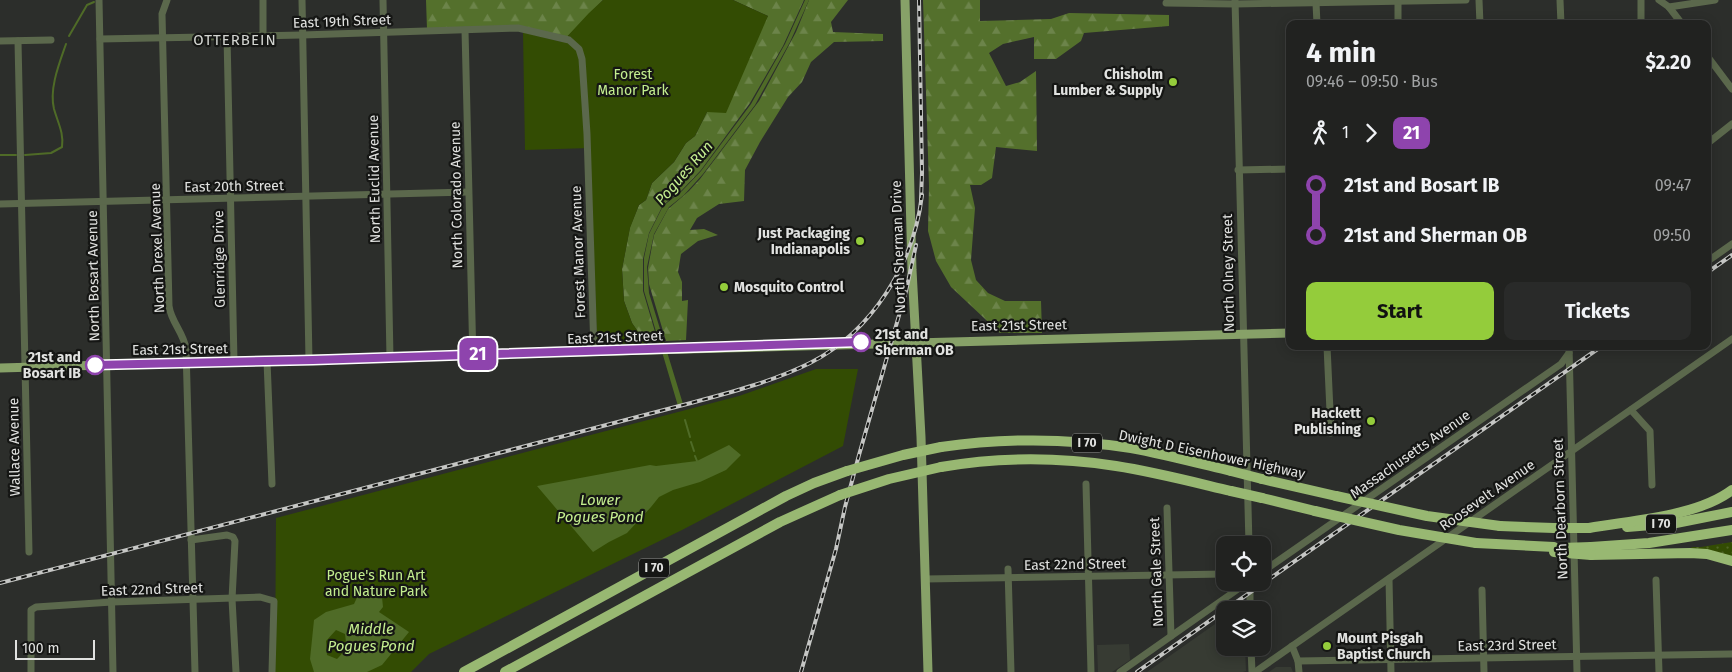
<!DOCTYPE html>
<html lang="en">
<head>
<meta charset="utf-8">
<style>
	body { margin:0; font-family:"Fira Sans",sans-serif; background:#292a29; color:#f1f3f6; height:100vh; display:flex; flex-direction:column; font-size:19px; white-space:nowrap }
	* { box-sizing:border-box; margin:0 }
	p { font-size:16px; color:#a2a4a5 }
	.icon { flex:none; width:28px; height:28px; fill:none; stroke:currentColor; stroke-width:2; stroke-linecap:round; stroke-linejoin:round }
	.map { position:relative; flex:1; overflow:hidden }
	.panel { position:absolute; left:1286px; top:20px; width:425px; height:330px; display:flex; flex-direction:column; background:#212220; border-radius:10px; box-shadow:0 2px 12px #0003,0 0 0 1px #3e3f3e }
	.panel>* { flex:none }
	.badge { padding:0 10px; border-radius:8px; font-size:18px; line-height:32px }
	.buttons { position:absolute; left:1216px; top:536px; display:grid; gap:10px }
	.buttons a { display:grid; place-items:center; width:55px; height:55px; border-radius:10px; background:#212220; box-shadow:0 2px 12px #0003,0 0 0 1px #3e3f3e; font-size:25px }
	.scale { position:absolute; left:15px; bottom:12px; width:80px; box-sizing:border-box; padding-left:5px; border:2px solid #e1e2e0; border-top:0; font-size:14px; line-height:18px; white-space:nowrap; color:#e1e2e0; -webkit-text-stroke:4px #151614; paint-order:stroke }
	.map>.badge { position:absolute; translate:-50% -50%; box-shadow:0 0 0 2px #fff }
	.legs { display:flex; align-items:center; gap:8px; height:55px; padding:0 20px; font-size:16px }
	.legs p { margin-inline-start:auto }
	.headline { display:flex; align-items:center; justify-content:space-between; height:85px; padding:0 20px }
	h1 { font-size:28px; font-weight:700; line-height:38px }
	.cta { display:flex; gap:10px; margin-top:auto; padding:10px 20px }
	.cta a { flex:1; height:58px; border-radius:10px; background:#94cc3b; color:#111; font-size:20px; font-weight:700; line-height:58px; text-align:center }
	.cta a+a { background:#292a29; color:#f1f3f6 }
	ul { padding:0 20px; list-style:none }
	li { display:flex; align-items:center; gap:18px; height:50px; font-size:19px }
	li i { display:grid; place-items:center; width:8px; height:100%; margin:0 6px; background:currentColor }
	li i::after { content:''; width:12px; height:12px; margin:-6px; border:4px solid; border-radius:50%; background:#212220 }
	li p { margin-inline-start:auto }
	li:first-child i { background:linear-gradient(#0000 50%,currentColor 0) }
	li:last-child i { background:linear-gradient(currentColor 50%,#0000 0) }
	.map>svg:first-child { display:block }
	.built { fill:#373b33 }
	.grass { fill:url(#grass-dots) }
	.forest { fill:url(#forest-firs) }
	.park { fill:#334c03 }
	.water { fill:#4f6b27; fill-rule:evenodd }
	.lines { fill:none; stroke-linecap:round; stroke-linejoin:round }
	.stream { stroke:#4f6b27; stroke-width:2 }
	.minor { stroke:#5b684c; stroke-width:7 }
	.major { stroke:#87a168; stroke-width:9 }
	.highway { stroke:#98b872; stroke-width:10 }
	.rail-casing { stroke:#c5c6c4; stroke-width:4 }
	.rail { stroke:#151614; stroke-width:2; stroke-dasharray:5.5; stroke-linecap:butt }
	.highway-bridge { stroke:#98b872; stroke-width:10 }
	.line-1-casing { stroke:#fff; stroke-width:11 }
	.line-1 { stroke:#8e44ad; stroke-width:8 }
	.poi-dot { fill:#94cc3b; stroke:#151614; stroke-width:2 }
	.stop-1-dot { fill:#fff; stroke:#8e44ad; stroke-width:2.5 }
	.labels { text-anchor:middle; stroke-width:4.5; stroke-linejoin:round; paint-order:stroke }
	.shield { fill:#151614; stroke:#a4a5a3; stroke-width:1 }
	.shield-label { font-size:12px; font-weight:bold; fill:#e1e2e0 }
	.street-label { font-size:14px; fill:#e1e2e0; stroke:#151614 }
	.park-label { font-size:14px; fill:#c3ee8f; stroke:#151614 }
	.poi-label { font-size:14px; font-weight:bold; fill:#e1e2e0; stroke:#151614; text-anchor:end }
	.stop-label { font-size:14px; font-weight:bold; fill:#e1e2e0; stroke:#151614; text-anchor:start }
	.neighbourhood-label { font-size:15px; letter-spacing:1px; fill:#d3d5d1; stroke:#151614 }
	.water-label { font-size:15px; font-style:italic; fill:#c4ee8f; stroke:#151614 }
</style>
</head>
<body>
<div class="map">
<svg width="1732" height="672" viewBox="0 0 1732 672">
	<defs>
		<pattern id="grass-dots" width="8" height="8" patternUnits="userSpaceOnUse" patternTransform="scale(1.25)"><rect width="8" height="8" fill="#334c03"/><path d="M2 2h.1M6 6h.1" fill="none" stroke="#506627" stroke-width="1.8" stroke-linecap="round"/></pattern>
		<pattern id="forest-firs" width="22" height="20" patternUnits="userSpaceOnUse" patternTransform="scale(1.25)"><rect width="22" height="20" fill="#54702c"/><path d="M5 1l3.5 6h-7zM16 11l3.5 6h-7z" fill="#6c844a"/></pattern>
	</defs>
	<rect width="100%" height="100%" fill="#2c2e2b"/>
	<g class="built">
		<polygon points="1225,617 1225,648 1245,648 1246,671 1243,672 1147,672"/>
		<polygon points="1129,644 1130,660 1112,672 1098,672 1097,645"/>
		<polygon points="1276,667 1291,667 1293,672 1269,672"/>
	</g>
	<polygon class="grass" points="1732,542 1732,556 1692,548 1691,547 1701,547"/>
	<g class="forest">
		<polygon points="426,0 603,0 566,38 522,26 427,29"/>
		<polygon points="733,0 804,0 783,46 750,103 701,170 682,190 663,205 649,233 643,259 643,291 658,342 645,342 632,323 624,301 622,269 630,227 639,205 646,200 652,183 674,162 686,143 695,136 707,112 768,16"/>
		<polygon points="809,0 848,0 831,22 833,32 883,34 883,41 834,42 811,62 802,82 788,97 760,142 745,170 744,201 719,204 697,218 690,230 704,229 718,235 698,241 681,254 678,272 682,282 682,301 688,300 686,340 666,341 649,284 648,268 654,235 668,209 689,191 700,179 759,101 796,32"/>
		<polygon points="923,0 980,0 980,21 1051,19 1069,13 1169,15 1169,26 1084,33 1081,41 1056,59 1034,59 1034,37 1003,44 989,53 1006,86 1020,82 1036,71 1037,151 996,147 992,178 981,185 970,185 975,208 971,260 976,280 988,293 1005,301 1041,301 1042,333 1000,333 951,287 936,261 928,231 929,186"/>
	</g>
	<g class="park">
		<polygon points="603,0 733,0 768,16 726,113 707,112 695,136 686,143 674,162 652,183 646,200 639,205 630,228 622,269 624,301 632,323 646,343 597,344 590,148 525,150 523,32 562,42 589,13"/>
		<polygon points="816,369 858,369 843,446 682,530 429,654 411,672 275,672 276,518 739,396"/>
	</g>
	<g class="water">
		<polygon points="805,0 809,0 790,42 755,105 703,174 684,195 669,207 654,234 647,267 649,293 683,404 678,406 644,291 644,258 649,234 663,206 682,191 701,171 751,104 785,44"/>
		<polygon points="729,445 741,455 726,470 700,482 673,490 659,497 651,507 627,533 609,542 593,552 537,486 650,465 656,466 697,461"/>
		<path d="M360,591L382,597L383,607L379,612L409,632L382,665L367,672H314L310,659L314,620L326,612L354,604ZM336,630L345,634C347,648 346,650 337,659L327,655L326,641Z"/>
	</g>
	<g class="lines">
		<g class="stream">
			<polyline points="69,36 87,5 94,2"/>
			<polyline points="0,155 16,155"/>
			<path d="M25,155L51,153L62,147C64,133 58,123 54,109C49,89 59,64 66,44"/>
			<polyline points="685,420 690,437"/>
			<polyline points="691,442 694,451"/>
			<polyline points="695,456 697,461"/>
		</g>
		<g class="minor">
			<polyline points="99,0 113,672"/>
			<path d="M167,0L162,14L169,306C171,322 184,333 186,349L195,672"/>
			<polyline points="263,0 263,35"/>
			<polyline points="302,0 309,360"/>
			<polyline points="383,0 390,358"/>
			<polyline points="1235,0 1249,545"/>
			<polyline points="1479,0 1480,24"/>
			<polyline points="1560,0 1561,24"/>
			<polyline points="1641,0 1641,24"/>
			<polyline points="1659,0 1669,7 1682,24"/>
			<polyline points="1398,1 1398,24"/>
			<polyline points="1166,3 1235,4 1466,0"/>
			<polyline points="1316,3 1317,24"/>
			<polyline points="1669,7 1715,0"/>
			<polyline points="465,30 473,361"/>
			<polyline points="227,36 234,361"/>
			<polyline points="100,39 302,35 518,28 569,40 579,49 582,59 587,134 594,351"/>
			<polyline points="0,41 51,40"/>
			<polyline points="18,41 29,552"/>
			<polyline points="1708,57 1732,89"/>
			<polyline points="1708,143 1732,124"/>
			<polyline points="1238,170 1290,169"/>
			<polyline points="0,204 468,192"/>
			<polyline points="1708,261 1732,244"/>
			<polyline points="1327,346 1331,433"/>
			<polyline points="1569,346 1577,672"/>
			<polyline points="267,361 272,484"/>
			<polyline points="1631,410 1650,431 1652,485"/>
			<polyline points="1086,484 1091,672"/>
			<polyline points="1167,508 1171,636"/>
			<polyline points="191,540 227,535 233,537 235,541 232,599 236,672"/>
			<polyline points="1008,569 1011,672"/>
			<polyline points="1262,572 1561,364 1569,353"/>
			<polyline points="925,579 1225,574"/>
			<polyline points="1389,579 1391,672"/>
			<polyline points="1656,580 1659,672"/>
			<polyline points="1250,582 1250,610"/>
			<polyline points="1482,590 1484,672"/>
			<polyline points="1292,646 1298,661 1732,654"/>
			<polyline points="1251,648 1252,672"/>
			<polyline points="1298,661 1299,672"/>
			<polyline points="31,672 31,610 36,607 112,602 260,597 274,601 272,672"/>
			<polyline points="1120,672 1248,582"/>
			<polyline points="1255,672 1732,339"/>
		</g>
		<g class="major">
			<polyline points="905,0 912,270 921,437 928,672"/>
			<path d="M0,368C430,358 860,341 1290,333"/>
		</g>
		<g class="highway">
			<path d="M941,447C1004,438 1067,438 1131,448C1164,454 1198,463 1231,471"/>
			<path d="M941,467C999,457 1058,457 1116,466C1155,472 1193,482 1231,491"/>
			<polyline points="1262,479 1336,496"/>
			<polyline points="1262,498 1315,511"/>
			<polyline points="1500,526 1554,528"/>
			<polyline points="1627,527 1676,523 1732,512"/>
			<path d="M1589,528C1633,520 1696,517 1732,490"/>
			<polyline points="1476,543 1554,547"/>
			<polyline points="1591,547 1649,543 1732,530"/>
			<polyline points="1591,555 1690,553 1707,554 1732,561"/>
			<polyline points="464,672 786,496 814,483 847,471"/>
			<polyline points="505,672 780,522 840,495"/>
		</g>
		<defs>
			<g id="rail">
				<polyline points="919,0 922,173 921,200"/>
				<polyline points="1708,272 1732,255"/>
				<path d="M0,583L687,404C728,393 772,382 810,363C873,331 914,263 922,195"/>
				<polyline points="1225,610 1602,346"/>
				<polyline points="801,672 836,549 845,507 859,455 906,291 916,245"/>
				<polyline points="1137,672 1225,610"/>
			</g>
		</defs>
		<use href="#rail" class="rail-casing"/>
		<use href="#rail" class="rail"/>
		<g class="highway-bridge">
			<polyline points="847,471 903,455 941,447"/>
			<polyline points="1231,471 1262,479"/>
			<polyline points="1231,491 1262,498"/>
			<polyline points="840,495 889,479 941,467"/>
			<polyline points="1336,496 1427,516 1500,526"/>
			<polyline points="1315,511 1399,530 1476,543"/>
			<polyline points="1554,528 1589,528"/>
			<polyline points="1562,548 1591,547"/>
			<polyline points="1554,552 1591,555"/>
		</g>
	</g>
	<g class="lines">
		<defs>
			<polyline id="line-1" points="95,365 313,360 861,342"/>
		</defs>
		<use href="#line-1" class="line-1-casing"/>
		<use href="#line-1" class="line-1"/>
	</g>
	<g class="poi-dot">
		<circle cx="1173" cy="82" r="5"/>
		<circle cx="860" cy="241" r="5"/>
		<circle cx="724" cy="287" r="5"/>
		<circle cx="1371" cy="421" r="5"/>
		<circle cx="1327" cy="646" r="5"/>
	</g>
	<g class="stop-1-dot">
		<circle cx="861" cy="342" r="9"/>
		<circle cx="95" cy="365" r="9"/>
	</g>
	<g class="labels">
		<g class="shield">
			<rect x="1072" y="433.5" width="30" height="19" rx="4"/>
			<rect x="1646" y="514.5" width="30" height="19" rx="4"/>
			<rect x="639" y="558.5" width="30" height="19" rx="4"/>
		</g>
		<g class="shield-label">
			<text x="1087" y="447">I 70</text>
			<text x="1661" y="528">I 70</text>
			<text x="654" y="572">I 70</text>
		</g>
		<g class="street-label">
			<text transform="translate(342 21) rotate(-2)" y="5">East 19th Street</text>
			<text transform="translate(374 179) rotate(-91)" y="5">North Euclid Avenue</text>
			<text transform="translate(234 186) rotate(-1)" y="5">East 20th Street</text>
			<text transform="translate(456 195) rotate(-91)" y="5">North Colorado Avenue</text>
			<text transform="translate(898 247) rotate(-92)" y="5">North Sherman Drive</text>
			<text transform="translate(157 248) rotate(-92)" y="5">North Drexel Avenue</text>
			<text transform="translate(578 252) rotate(-92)" y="5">Forest Manor Avenue</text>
			<text transform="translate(219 259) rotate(-91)" y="5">Glenridge Drive</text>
			<text transform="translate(1228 273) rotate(-91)" y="5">North Olney Street</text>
			<text transform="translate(93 276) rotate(-91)" y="5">North Bosart Avenue</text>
			<text transform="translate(1019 325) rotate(-1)" y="5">East 21st Street</text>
			<text transform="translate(615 337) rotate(-2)" y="5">East 21st Street</text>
			<text transform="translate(180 349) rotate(-1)" y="5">East 21st Street</text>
			<text transform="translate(14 447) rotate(-91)" y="5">Wallace Avenue</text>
			<text transform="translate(1212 454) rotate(12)" y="5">Dwight D Eisenhower Highway</text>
			<text transform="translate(1410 454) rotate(-35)" y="5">Massachusetts Avenue</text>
			<text transform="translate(1487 495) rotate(-35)" y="5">Roosevelt Avenue</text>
			<text transform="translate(1560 509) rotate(-92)" y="5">North Dearborn Street</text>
			<text transform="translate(1075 564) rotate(-1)" y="5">East 22nd Street</text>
			<text transform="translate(1156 572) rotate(-92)" y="5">North Gale Street</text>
			<text transform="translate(152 589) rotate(-2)" y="5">East 22nd Street</text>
			<text transform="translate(1507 645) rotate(-1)" y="5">East 23rd Street</text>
		</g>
		<g class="park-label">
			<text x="633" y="79">Forest<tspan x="633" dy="16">Manor Park</tspan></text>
			<text x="376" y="580">Pogue's Run Art<tspan x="376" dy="16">and Nature Park</tspan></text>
		</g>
		<g class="poi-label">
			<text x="1163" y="79">Chisholm<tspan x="1163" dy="16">Lumber &amp; Supply</tspan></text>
			<text x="850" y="238">Just Packaging<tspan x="850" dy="16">Indianapolis</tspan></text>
			<text x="734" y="292" text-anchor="start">Mosquito Control</text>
			<text x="1361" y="418">Hackett<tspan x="1361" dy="16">Publishing</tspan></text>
			<text x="1337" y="643" text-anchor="start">Mount Pisgah<tspan x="1337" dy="16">Baptist Church</tspan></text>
		</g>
		<g class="stop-label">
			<text x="875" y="339">21st and<tspan x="875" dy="16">Sherman OB</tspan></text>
			<text x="81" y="362" text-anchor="end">21st and<tspan x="81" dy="16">Bosart IB</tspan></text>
		</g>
		<g class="neighbourhood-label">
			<text x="235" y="45">OTTERBEIN</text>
		</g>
		<g class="water-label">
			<text transform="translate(684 173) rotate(-49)" y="5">Pogues Run</text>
			<text x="600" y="505">Lower<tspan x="600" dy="17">Pogues Pond</tspan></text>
			<text x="371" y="634">Middle<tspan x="371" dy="17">Pogues Pond</tspan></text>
		</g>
	</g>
</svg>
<div class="buttons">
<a><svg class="icon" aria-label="locate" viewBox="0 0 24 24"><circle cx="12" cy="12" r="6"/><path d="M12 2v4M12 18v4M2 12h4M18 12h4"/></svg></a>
<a><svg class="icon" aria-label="layers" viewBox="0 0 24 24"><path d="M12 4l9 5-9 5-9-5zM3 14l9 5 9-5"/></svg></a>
</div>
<div class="scale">100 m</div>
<b class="badge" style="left:478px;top:354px;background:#8e44ad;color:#fff">21</b>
<section class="panel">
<div class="headline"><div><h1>4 min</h1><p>09:46 – 09:50 · Bus</p></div><b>$2.20</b></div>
<div class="legs"><svg class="icon" aria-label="walk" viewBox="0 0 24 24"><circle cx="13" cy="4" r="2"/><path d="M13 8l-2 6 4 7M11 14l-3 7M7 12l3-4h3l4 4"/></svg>1<svg class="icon" aria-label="forward" viewBox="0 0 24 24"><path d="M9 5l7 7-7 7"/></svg><b class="badge" style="background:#8e44ad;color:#fff">21</b></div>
<ul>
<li><i style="color:#8e44ad"></i><b>21st and Bosart IB</b><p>09:47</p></li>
<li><i style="color:#8e44ad"></i><b>21st and Sherman OB</b><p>09:50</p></li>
</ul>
<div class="cta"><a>Start</a><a>Tickets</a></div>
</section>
</div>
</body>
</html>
